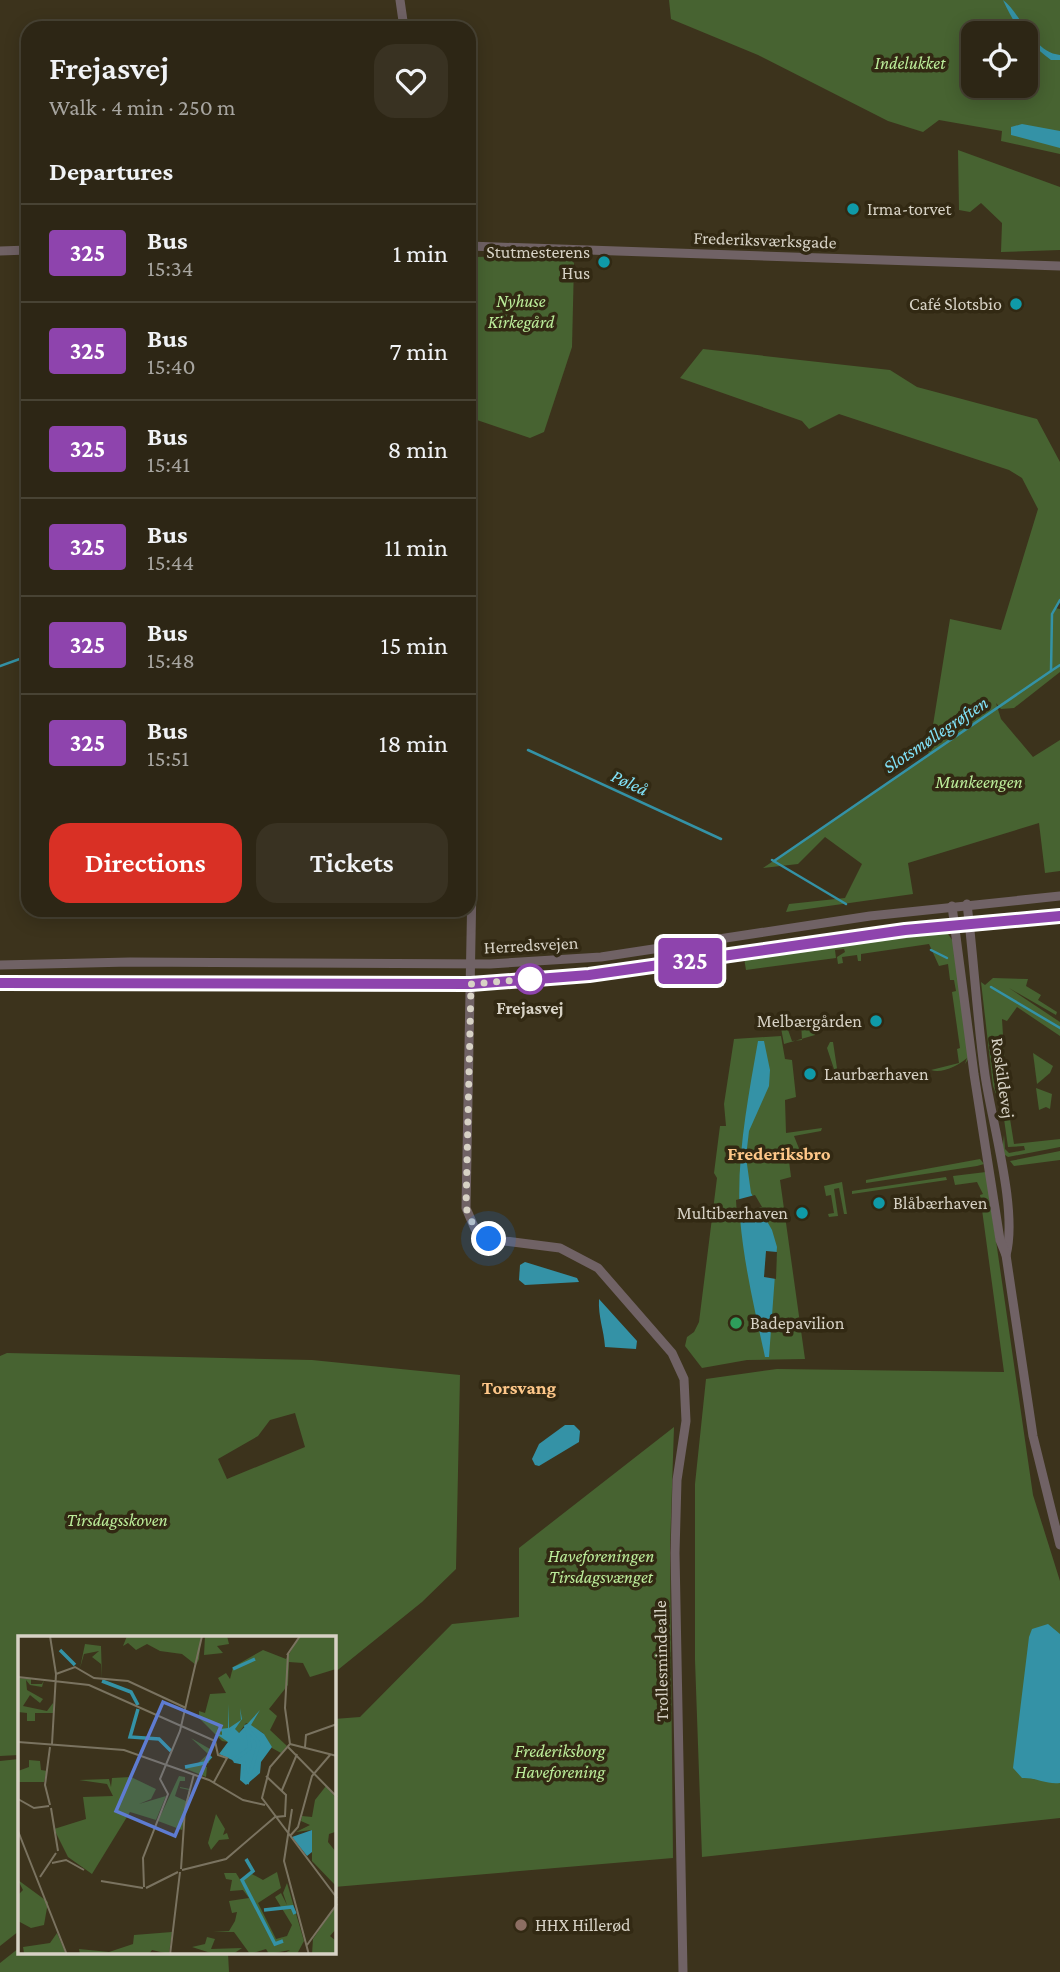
<!DOCTYPE html>
<html lang="en">
<head>
<meta charset="utf-8">
<style>
	body { margin:0; font-family:"Crimson Pro",serif; background:#393222; color:#f1f3f6; height:100vh; display:flex; flex-direction:column; font-size:26px; white-space:nowrap }
	* { box-sizing:border-box; margin:0 }
	p { font-size:23px; color:#a7a5a0 }
	.icon { flex:none; width:38px; height:38px; fill:none; stroke:currentColor; stroke-width:2; stroke-linecap:round; stroke-linejoin:round }
	.map { position:relative; flex:1; overflow:hidden }
	.details { position:absolute; left:21px; top:21px; width:455px; height:896px; display:flex; flex-direction:column; background:#2d2615; border-radius:21px; box-shadow:0 4px 18px #0003,0 0 0 2px #484334 }
	.details>* { flex:none }
	.badge { padding:0 14px; border-radius:5px; font-size:24px; line-height:46px }
	.tools { position:absolute; left:961px; top:21px; display:grid; gap:14px }
	.tools a { display:grid; place-items:center; width:77px; height:77px; border-radius:14px; background:#2d2615; box-shadow:0 4px 18px #0003,0 0 0 2px #484334; font-size:35px }
	.you { position:absolute; width:35px; height:35px; margin:-18px; border:5px solid #fff; border-radius:50%; background:#1a73e8; box-shadow:0 0 0 10px #1a73e833 }
	.map>.badge { position:absolute; translate:-50% -50%; box-shadow:0 0 0 4px #fff }
	h2 { padding:0 28px; font-size:26px; line-height:63px }
	.round { display:grid; place-items:center; flex:none; width:74px; height:74px; border-radius:21px; background:#393222 }
	.overview { display:flex; align-items:center; justify-content:space-between; height:119px; padding:0 28px }
	h1 { font-size:33px; font-weight:600; line-height:52px }
	.button { display:flex; gap:14px; margin-top:auto; padding:14px 28px }
	.button a { flex:1; height:80px; border-radius:21px; background:#d93025; color:#fff; font-size:28px; font-weight:600; line-height:80px; text-align:center }
	.button a+a { background:#393222; color:#f1f3f6 }
	ul { padding:0; list-style:none }
	li { display:flex; align-items:center; gap:21px; height:98px; padding:0 28px; border-top:2px solid #484334 }
	li div { flex:1 }
	li b { display:block; font-size:26px }
	li em { font-style:normal }
	li .badge { min-width:77px; font-weight:700; text-align:center }
	.map>svg:first-child { display:block }
	.green { fill:#476331; fill-rule:evenodd }
	.water { fill:#3492a6 }
	.pier { fill:#3c331c }
	.lines { fill:none; stroke-linecap:round; stroke-linejoin:round }
	.stream { stroke:#3492a6; stroke-width:2.5 }
	.tertiary { stroke:#706265; stroke-width:9 }
	.line-casing { stroke:#fff; stroke-width:16 }
	.line { stroke:#8e44ad; stroke-width:10 }
	.walk { stroke:#d7d2c5; stroke-width:7; stroke-dasharray:0 12.6 }
	.culture-dot { fill:#0f9aa8; stroke:#322913; stroke-width:2.5 }
	.stop-dot { fill:#fff; stroke:#8e44ad; stroke-width:3.5 }
	.leisure-dot { fill:#2e9e5b; stroke:#322913; stroke-width:2.5 }
	.education-dot { fill:#8d6e63; stroke:#322913; stroke-width:2.5 }
	.labels { text-anchor:middle; stroke-width:7; stroke-linejoin:round; paint-order:stroke }
	.park-label { font-size:18px; font-style:italic; fill:#bced9a; stroke:#322913 }
	.poi-label { font-size:18px; fill:#d7d2c5; stroke:#322913; text-anchor:start }
	.street-label { font-size:18px; fill:#d7d2c5; stroke:#322913 }
	.stop-label { font-size:18px; font-weight:bold; fill:#d7d2c5; stroke:#322913 }
	.water-label { font-size:19px; font-style:italic; fill:#81e2f8; stroke:#322913 }
	.neighbourhood-label { font-size:19px; font-weight:bold; fill:#fec789; stroke:#322913 }
	.inset-river { fill:none; stroke:#3492a6; stroke-width:3.5 }
	.inset-road { fill:none; stroke:#7a7360; stroke-width:2 }
	.view { fill:#5e7cd1; fill-opacity:0.15; stroke:#5e7cd1; stroke-width:3.5 }
	.inset-edge { fill:none; stroke:#d7d2c5; stroke-width:3.5 }
</style>
</head>
<body>
<div class="map">
<svg width="1060" height="1972" viewBox="0 0 1060 1972">
	<rect width="100%" height="100%" fill="#3c331c"/>
	<g class="green">
		<path d="M669,0H1060V154L1001,141L1002,131L939,120L923,132L888,121L758,55L671,19ZM973,33H1026V86H973Z"/>
		<polygon points="958,150 1060,187 1060,250 1001,252 1002,223 981,203 970,212 959,210"/>
		<polygon points="568,256 574,263 572,347 544,432 530,438 474,419 469,384 469,257"/>
		<polygon points="703,349 890,370 917,387 1037,419 1060,462 1060,600 1055,608 1060,609 1060,672 1014,708 1001,709 996,703 1001,719 1033,757 1060,740 1060,871 1045,873 1039,823 908,863 913,894 786,912 789,904 845,898 862,864 825,837 798,864 763,868 928,756 950,619 1001,630 1038,509 1022,478 1009,470 839,414 809,429 802,421 680,378"/>
		<path d="M934,930L948,934L953,941L969,1058L965,1064L967,1058C959,1065 942,1074 931,1070L959,1063L957,1049L960,1048L952,992L956,991L954,980H950L948,964L939,966L929,944L861,954V961H858L857,955L842,957L843,963L838,964L837,957L845,952L844,949L835,950L836,958L746,970L744,958Z"/>
		<polygon points="993,978 1028,979 1026,986 1041,995 1038,1000 1057,1012 1056,1015 1009,988 1060,1022 1060,1036 1017,1007 1007,1021 1002,1019 1007,1100 1014,1144 1060,1139 1060,1147 1008,1157 1002,1153 1004,1135 1005,1149 1009,1153 1025,1150 1024,1146 1008,1147 1003,1112 993,1086 981,982 985,985"/>
		<polygon points="805,1020 813,1027 815,1035 784,1044 781,1028 787,1027 792,1041 802,1040 801,1021"/>
		<polygon points="781,1036 785,1059 792,1060 796,1097 785,1100 786,1133 822,1128 821,1131 794,1136 800,1151 822,1151 824,1157 799,1157 789,1161 791,1177 780,1180 805,1359 747,1360 702,1368 685,1346 687,1337 694,1332 699,1322 717,1178 714,1173 720,1126 726,1126 724,1104 734,1039"/>
		<polygon points="830,1042 833,1042 838,1075 856,1073 849,1081 848,1075 841,1076 839,1084 827,1048"/>
		<polygon points="1033,1053 1053,1066 1050,1073 1037,1084"/>
		<polygon points="1036,1088 1052,1094 1050,1109 1046,1107 1039,1110"/>
		<polygon points="1060,1151 1060,1160 1014,1166 1010,1161"/>
		<polygon points="980,1159 984,1164 977,1166 866,1183 866,1180"/>
		<polygon points="986,1172 1033,1495 1060,1581 1060,1818 702,1857 695,1660 695,1484 706,1379 777,1369 1004,1372 980,1195 983,1194 977,1182 955,1185 953,1176"/>
		<polygon points="946,1177 947,1180 852,1194 852,1191"/>
		<polygon points="842,1182 847,1214 844,1214 839,1188 834,1189 838,1216 829,1217 828,1214 834,1213 831,1195 826,1196 824,1186"/>
		<path d="M7,1353L312,1360L460,1375L456,1569L422,1602L334,1673V1638H19V1755L0,1756V1356ZM295,1413L305,1447L227,1479L218,1459L258,1436L270,1420Z"/>
		<polygon points="674,1427 670,1548 673,1858 334,1887 334,1719 360,1717 452,1624 519,1617 519,1548"/>
		<polygon points="19,1759 19,1931 0,1946 0,1761"/>
		<polygon points="19,1948 19,1953 228,1953 229,1972 0,1972 0,1963"/>
	</g>
	<g class="water">
		<path d="M1003,0C1020,12 1033,53 1060,55V60H1051C1028,43 1015,27 1003,0Z"/>
		<polygon points="1022,124 1060,131 1060,148 1011,135 1011,127"/>
		<path d="M758,1041H764L770,1070L769,1086L749,1131L746,1157L751,1193L772,1230L777,1247L769,1357H765C755,1311 744,1265 740,1218C736,1160 748,1098 758,1041Z"/>
		<polygon points="525,1262 577,1278 579,1282 525,1285 519,1280 520,1265"/>
		<path d="M599,1299L637,1341L636,1349L605,1347C604,1330 598,1317 599,1299Z"/>
		<polygon points="565,1425 574,1425 580,1431 579,1442 539,1466 535,1465 532,1459 539,1444"/>
		<path d="M1048,1624L1060,1634V1783C1047,1785 1035,1777 1022,1778L1013,1768L1029,1637L1032,1629Z"/>
	</g>
	<g class="pier">
		<polygon points="755,1195 762,1207 737,1215 736,1200"/>
		<polygon points="766,1251 777,1252 776,1279 764,1277"/>
	</g>
	<g class="lines">
		<g class="stream">
			<polyline points="0,666 28,656"/>
			<polyline points="1051,671 1060,665"/>
			<polyline points="528,750 721,839"/>
			<polyline points="772,860 846,904"/>
			<polyline points="774,861 1051,671 1052,614 1060,600"/>
			<polyline points="931,950 947,958"/>
			<polyline points="991,987 1060,1028"/>
		</g>
		<g class="tertiary">
			<polyline points="400,0 404,28"/>
			<polyline points="469,246 1060,266"/>
			<polyline points="0,251 28,250"/>
			<polyline points="469,483 473,533 473,830 466,1208 475,1229 489,1239 560,1248 598,1268 672,1353 684,1379 686,1421 677,1480 675,1553 683,1972"/>
			<path d="M967,904C974,961 977,1018 985,1075C992,1123 1018,1211 1006,1255"/>
			<polyline points="952,906 974,1074 1000,1240 1006,1255 1033,1436 1060,1545"/>
			<polyline points="0,965 130,962 490,964 601,957 870,916 1060,896"/>
			<polyline points="0,983 471,984 589,975 880,933 1060,916"/>
		</g>
	</g>
	<g class="lines">
		<defs>
			<polyline id="line" points="0,983 471,984 589,975 905,930 1060,916"/>
		</defs>
		<use href="#line" class="line-casing"/>
		<use href="#line" class="line"/>
		<polyline class="walk" points="489,1239 475,1229 466,1208 471,984 530,979"/>
	</g>
	<g class="culture-dot">
		<circle cx="853" cy="209" r="7"/>
		<circle cx="604" cy="262" r="7"/>
		<circle cx="1016" cy="304" r="7"/>
		<circle cx="876" cy="1021" r="7"/>
		<circle cx="810" cy="1074" r="7"/>
		<circle cx="879" cy="1203" r="7"/>
		<circle cx="802" cy="1213" r="7"/>
	</g>
	<circle class="stop-dot" cx="530" cy="979" r="14"/>
	<circle class="leisure-dot" cx="736" cy="1323" r="7"/>
	<circle class="education-dot" cx="521" cy="1925" r="7"/>
	<g class="labels">
		<g class="park-label">
			<text x="910" y="69">Indelukket</text>
			<text x="521" y="307">Nyhuse<tspan x="521" dy="21">Kirkegård</tspan></text>
			<text x="979" y="788">Munkeengen</text>
			<text x="117" y="1526">Tirsdagsskoven</text>
			<text x="601" y="1562">Haveforeningen<tspan x="601" dy="21">Tirsdagsvænget</tspan></text>
			<text x="560" y="1757">Frederiksborg<tspan x="560" dy="21">Haveforening</tspan></text>
		</g>
		<g class="poi-label">
			<text x="867" y="215">Irma-torvet</text>
			<text x="590" y="258" text-anchor="end">Stutmesterens<tspan x="590" dy="21">Hus</tspan></text>
			<text x="1002" y="310" text-anchor="end">Café Slotsbio</text>
			<text x="862" y="1027" text-anchor="end">Melbærgården</text>
			<text x="824" y="1080">Laurbærhaven</text>
			<text x="893" y="1209">Blåbærhaven</text>
			<text x="788" y="1219" text-anchor="end">Multibærhaven</text>
			<text x="750" y="1329">Badepavilion</text>
			<text x="535" y="1931">HHX Hillerød</text>
		</g>
		<g class="street-label">
			<text transform="translate(765 240) rotate(2)" y="6">Frederiksværksgade</text>
			<text transform="translate(531 945) rotate(-3)" y="6">Herredsvejen</text>
			<text transform="translate(1003 1078) rotate(82)" y="6">Roskildevej</text>
			<text transform="translate(661 1661) rotate(-91)" y="6">Trollesmindealle</text>
		</g>
		<g class="stop-label">
			<text x="530" y="1014">Frejasvej</text>
		</g>
		<g class="water-label">
			<text transform="translate(935 734) rotate(-34)" y="7">Slotsmøllegrøften</text>
			<text transform="translate(630 782) rotate(25)" y="7">Pøleå</text>
		</g>
		<g class="neighbourhood-label">
			<text x="779" y="1160">Frederiksbro</text>
			<text x="519" y="1394">Torsvang</text>
		</g>
	</g>
	<g transform="translate(18 1636)">
		<rect width="318" height="318" fill="#3c331c"/>
		<path d="M109,0H183L181,23L178,29L164,18L142,15L129,8L118,14L110,7L105,10ZM187,0H209L211,8L199,10L205,17L186,19ZM282,0H318V33L292,41L285,27L271,26L270,49L251,73L259,80L252,94L269,110L263,117L254,112L245,97L228,87L221,97L213,98L210,106L204,105L181,82V75L187,77L192,58L208,57L200,42L208,37L212,43L215,31L245,14L268,23ZM67,8L83,10L84,43L83,28L74,21L81,15L66,18L62,32ZM0,42L13,43V48H24L26,44L24,51L12,49L8,44L9,54L25,63L22,67L12,59L5,70L29,75L35,67V77H17V85H9V77L0,76ZM173,102L192,113L191,127L183,129L189,131L188,141L166,132L178,129L190,118ZM11,124L22,125L23,134L29,135L26,146H0V135L11,131ZM161,140L167,141V145H162L157,160L168,165L171,154L162,152V151L172,153L164,194L140,185ZM113,141L138,153L133,163L121,168L148,160L138,184L112,176L74,238L50,221L36,193L68,183L65,161L95,160L89,148L61,144L91,143L93,151L94,142ZM308,150L318,162V203L317,196L311,198L310,206L318,216V250L294,225V194L278,196L292,189L283,185L284,180L294,181L297,164ZM198,178L207,193L205,199L209,197L211,203L201,204L193,214L190,207ZM259,236L263,252L240,267L258,303L269,300L274,289L257,261L263,257L269,269L265,257L269,247L286,305L279,318H265L272,314L251,318L248,313L232,318L216,296H195L211,295L217,285L219,276L214,277L211,265L231,262L225,254L212,255L214,244L208,243L206,237H218L226,250L225,243L234,238L245,244ZM0,244L30,266L26,289L13,292L0,285V259L5,254ZM318,269V293L312,300L318,305V318H294L295,303ZM154,296L151,318L134,314L130,319L62,318L61,313L91,316L115,308L116,299ZM39,297L48,318L6,317L5,311L32,307ZM189,301L197,303L193,313L224,312L215,318L199,319L174,311L187,308Z" fill="#476331"/>
		<path d="M211,68V92L223,84L222,72L224,83L229,76L217,93L221,97L242,74L233,89L246,98L254,111L243,126L242,137L228,149L222,144L223,128L201,118L210,106L197,97L204,99V96L201,92L200,88L202,93L210,92ZM294,194V216L289,220L274,201Z" fill="#3492a6"/>
		<path class="inset-river" d="M42,14L57,29M215,33L237,23M84,45L113,56L120,69M120,73L112,101L141,103L153,115M227,89L241,107L229,148M215,125L232,112L229,91M216,125L226,127L229,146M167,131L187,127L193,120M228,223L235,235L224,244L257,308L265,305M246,274L274,271L277,278"/>
		<path class="inset-road" d="M32,0L38,38L34,108M270,18L267,72L272,108L252,131L244,162L319,262M269,19L282,0M38,38L57,31L76,42L110,45L168,72M0,41L71,49L197,105L200,119L209,122L196,146M0,106L106,114L191,144L225,164L247,169M272,108L319,120M32,111L27,149L32,169M270,111L319,161M287,111L288,99L319,88M264,154L279,118M0,163L16,172L31,170M33,172L40,215M274,173L266,225L291,319M0,195L49,319M272,200L280,191L294,140L312,119M34,227L48,224L66,234M163,233L167,173L176,138M164,234L208,223L257,181L267,180L268,159L248,140M22,241L38,217M83,245L125,252M126,251L125,222L150,158L142,143L162,95L184,0M128,252L160,236M289,309L319,268M152,319L162,236"/>
		<path class="view" d="M145,66L203,90L157,200L98,175Z"/>
		<rect width="318" height="318" class="inset-edge"/>
	</g>
</svg>
<div class="tools">
<a><svg class="icon" aria-label="locate" viewBox="0 0 24 24"><circle cx="12" cy="12" r="6"/><path d="M12 2v4M12 18v4M2 12h4M18 12h4"/></svg></a>
</div>
<div class="you" style="left:489px;top:1239px"></div>
<b class="badge" style="left:690px;top:961px;background:#8e44ad;color:#fff">325</b>
<section class="details">
<div class="overview"><div><h1>Frejasvej</h1><p>Walk · 4 min · 250 m</p></div><a class="round"><svg class="icon" aria-label="heart" viewBox="0 0 24 24"><path d="M12 20l-8-8c-3-5 5-10 8-4 3-6 11-1 8 4z"/></svg></a></div>
<h2>Departures</h2>
<ul>
<li><span class="badge" style="background:#8e44ad;color:#fff">325</span><div><b>Bus</b><p>15:34</p></div><em>1 min</em></li>
<li><span class="badge" style="background:#8e44ad;color:#fff">325</span><div><b>Bus</b><p>15:40</p></div><em>7 min</em></li>
<li><span class="badge" style="background:#8e44ad;color:#fff">325</span><div><b>Bus</b><p>15:41</p></div><em>8 min</em></li>
<li><span class="badge" style="background:#8e44ad;color:#fff">325</span><div><b>Bus</b><p>15:44</p></div><em>11 min</em></li>
<li><span class="badge" style="background:#8e44ad;color:#fff">325</span><div><b>Bus</b><p>15:48</p></div><em>15 min</em></li>
<li><span class="badge" style="background:#8e44ad;color:#fff">325</span><div><b>Bus</b><p>15:51</p></div><em>18 min</em></li>
</ul>
<div class="button"><a>Directions</a><a>Tickets</a></div>
</section>
</div>
</body>
</html>
